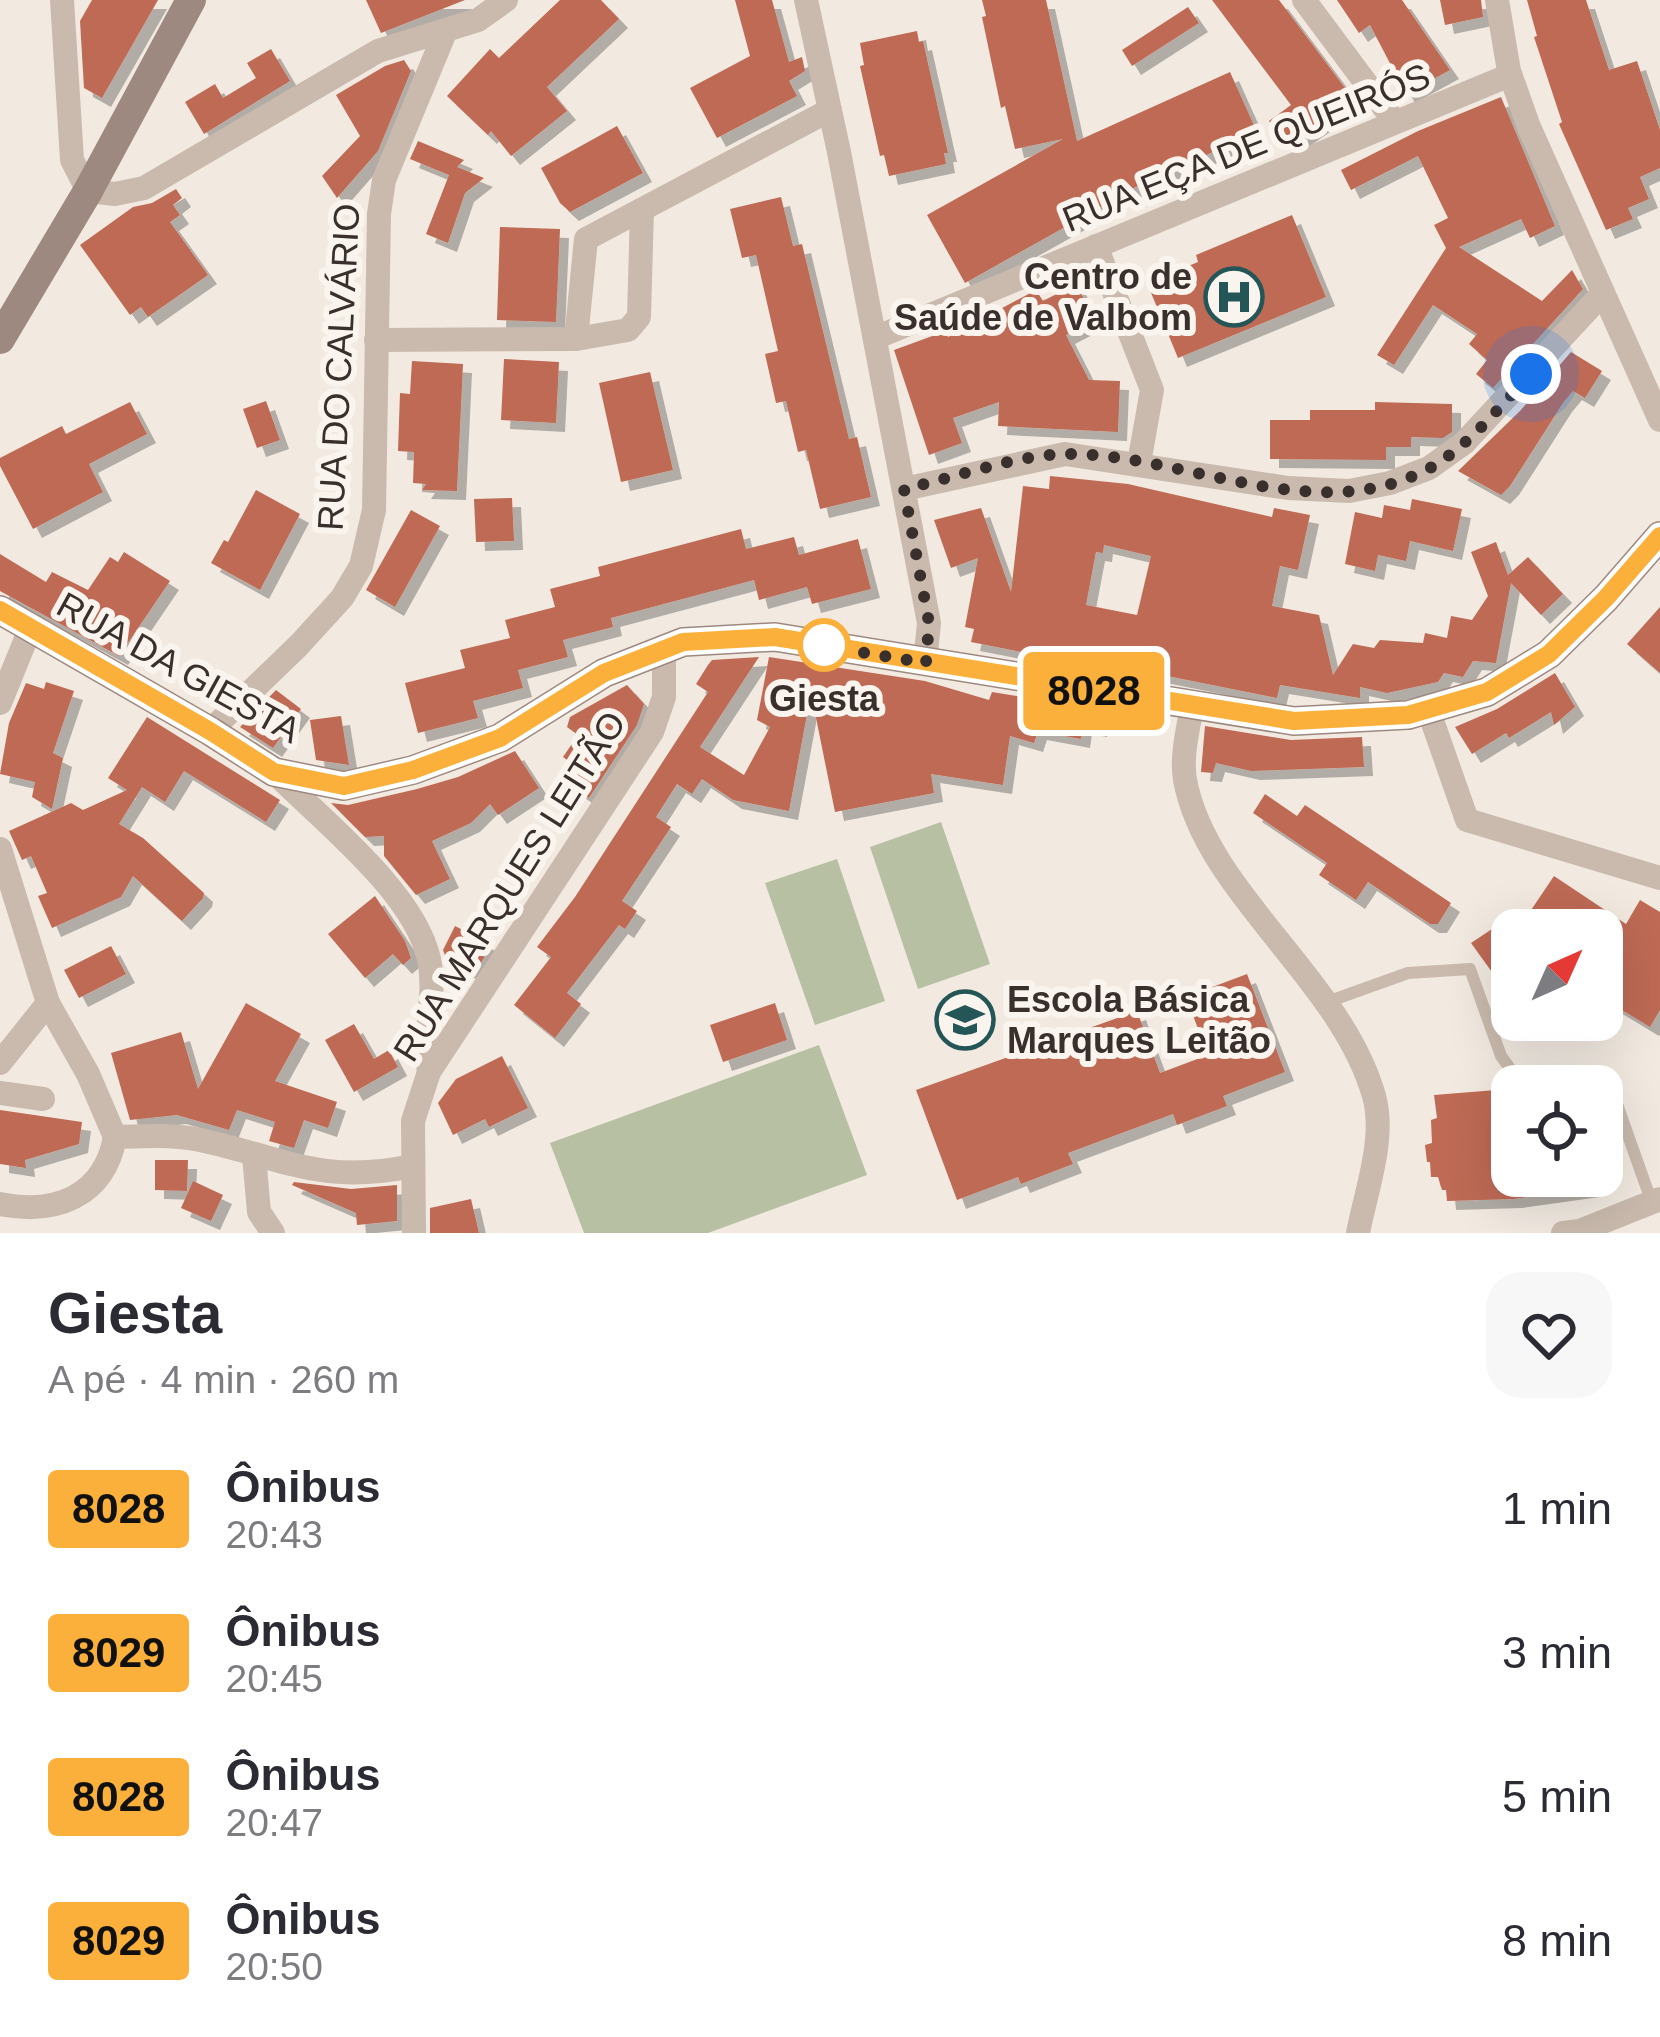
<!DOCTYPE html>
<html lang="pt">
<head>
<meta charset="utf-8">
<style>
	body { margin:0; font-family:Arial,sans-serif; background:#f7f7f7; color:#2b2b33; height:100vh; display:flex; flex-direction:column; font-size:45px; white-space:nowrap }
	* { box-sizing:border-box; margin:0 }
	p { font-size:39px; color:#7c7c81 }
	.icon { flex:none; width:66px; height:66px; fill:none; stroke:currentColor; stroke-width:2; stroke-linecap:round; stroke-linejoin:round }
	.map { position:relative; height:1233px; overflow:hidden }
	.details { display:flex; flex-direction:column; background:#fff; flex:1 }
	.details>* { flex:none }
	.badge { padding:0 24px; border-radius:9px; font-size:42px; line-height:78px }
	.needle { width:78px; rotate:45deg }
	.controls { position:absolute; left:1491px; top:909px; display:grid; gap:24px }
	.controls a { display:grid; place-items:center; width:132px; height:132px; border-radius:24px; background:#fff; box-shadow:0 12px 48px #0002; font-size:60px }
	.you { position:absolute; width:60px; height:60px; margin:-30px; border:9px solid #fff; border-radius:50%; background:#1a73e8; box-shadow:0 0 0 18px #1a73e833 }
	.map>.badge { position:absolute; translate:-50% -50%; box-shadow:0 0 0 6px #fff }
	.round { display:grid; place-items:center; flex:none; width:126px; height:126px; border-radius:36px; background:#f7f7f7 }
	.headline { display:flex; align-items:center; justify-content:space-between; height:204px; padding:0 48px }
	h1 { font-size:57px; font-weight:700; line-height:90px }
	ul { padding:0; list-style:none }
	li { display:flex; align-items:center; gap:36px; height:144px; padding:0 48px }
	li div { flex:1 }
	li b { display:block; font-size:45px }
	li em { font-style:normal }
	li .badge { min-width:132px; font-weight:700; text-align:center }
	.map>svg:first-child { display:block }
	.green { fill:#b7c0a2 }
	.building { fill:#be6a54; fill-rule:evenodd; filter:url(#shadow) }
	.lines { fill:none; stroke-linecap:round; stroke-linejoin:round }
	.lane { stroke:#cabaae; stroke-width:12 }
	.street { stroke:#cabaae; stroke-width:24 }
	.secondary { stroke:#9d897f; stroke-width:30 }
	.line-casing { stroke:#fff; stroke-width:27 }
	.line { stroke:#fbb03b; stroke-width:18 }
	.walk { stroke:#392f2c; stroke-width:12; stroke-dasharray:0 21.6 }
	.stop-dot { fill:#fff; stroke:#fbb03b; stroke-width:6 }
	.labels { text-anchor:middle; stroke-width:12; stroke-linejoin:round; paint-order:stroke }
	.street-label { font-size:36px; fill:#392f2c; stroke:#faf4ee }
	.poi-label { font-size:36px; font-weight:bold; fill:#392f2c; stroke:#faf4ee; text-anchor:end }
	.stop-label { font-size:36px; font-weight:bold; fill:#392f2c; stroke:#faf4ee }
</style>
</head>
<body>
<div class="map">
<svg width="1660" height="1233" viewBox="0 0 1660 1233">
	<defs>
		<filter id="shadow"><feDropShadow dx="9" dy="9" stdDeviation="0" flood-color="#0004"/></filter>
	</defs>
	<rect width="100%" height="100%" fill="#f2eae1"/>
	<g class="green">
		<polygon points="941,822 990,964 918,989 870,847"/>
		<polygon points="837,859 885,1001 815,1025 765,883"/>
		<polygon points="819,1045 867,1175 708,1233 584,1233 550,1143"/>
	</g>
	<g class="building">
		<polygon points="92,0 158,0 102,98 84,88 80,21"/>
		<polygon points="366,0 465,0 381,33"/>
		<polygon points="560,0 601,0 619,19 547,87 567,111 511,156 491,131 488,135 447,96 490,49 499,58"/>
		<polygon points="735,0 772,0 789,62 802,57 805,71 789,81 797,96 717,138 690,88 750,56"/>
		<polygon points="982,0 1046,0 1077,141 1230,72 1257,132 1107,200 1108,203 965,283 927,215 1063,139 1015,149 1005,106 1001,108 982,17 986,16"/>
		<polygon points="1212,0 1279,0 1354,100 1288,146 1269,121 1291,105"/>
		<polygon points="1337,0 1402,0 1450,70 1406,94 1370,25 1359,33"/>
		<polygon points="1440,0 1481,0 1483,17 1445,25"/>
		<polygon points="1527,0 1586,0 1609,70 1637,61 1660,130 1660,168 1640,177 1649,199 1628,208 1633,219 1606,230 1559,124 1562,122 1534,37 1537,36"/>
		<polygon points="1188,7 1199,23 1132,66 1122,50"/>
		<polygon points="917,31 919,42 923,41 948,153 944,153 946,164 889,176 884,155 880,156 860,66 864,65 860,43"/>
		<polygon points="271,49 290,81 204,134 185,102 215,84 223,98 256,78 247,63"/>
		<polygon points="404,60 411,71 378,151 337,198 322,176 360,136 336,95 385,66"/>
		<polygon points="1501,97 1555,226 1530,238 1521,219 1459,247 1542,301 1572,270 1583,289 1493,388 1476,374 1487,360 1469,344 1477,334 1433,305 1394,365 1377,355 1446,248 1434,225 1448,218 1418,156 1351,190 1341,170 1418,131"/>
		<polygon points="617,126 643,173 570,212 560,203 541,168"/>
		<polygon points="418,141 464,160 457,167 484,178 465,193 448,243 426,234 449,175 410,159"/>
		<polygon points="176,189 182,198 173,205 180,215 170,222 208,275 148,317 141,307 130,315 80,245 133,207 152,203"/>
		<polygon points="781,197 793,246 802,244 849,439 857,437 871,497 820,509 806,450 798,452 786,401 776,403 765,354 778,351 756,255 742,258 730,209"/>
		<polygon points="1292,215 1326,297 1178,358 1147,283 1198,262 1196,255"/>
		<polygon points="500,227 560,229 556,322 497,320"/>
		<polygon points="1076,284 1095,320 1066,335 1089,380 1120,381 1118,432 998,426 999,402 953,418 962,443 929,455 894,350 946,331 948,337 1036,290 1043,301"/>
		<polygon points="1571,352 1602,371 1585,398 1573,391 1563,403 1510,486 1501,495 1458,471 1520,411"/>
		<polygon points="504,359 559,362 556,423 501,420"/>
		<polygon points="412,361 463,364 457,491 422,490 426,484 413,483 414,452 398,451 400,393 410,394"/>
		<polygon points="650,372 673,470 621,482 599,383"/>
		<polygon points="266,401 280,440 257,448 243,409"/>
		<polygon points="130,402 147,434 89,464 103,492 33,529 0,466 0,458 62,426 66,434"/>
		<polygon points="1375,402 1452,404 1452,432 1443,438 1411,437 1411,447 1386,447 1386,460 1270,459 1270,420 1310,420 1310,410 1375,410"/>
		<path d="M1050,476L1128,484L1272,517L1274,508L1310,515L1298,570L1280,566L1272,606L1319,615L1333,675L1353,644L1374,648L1380,640L1423,643L1425,633L1447,638L1451,616L1472,620L1488,596L1471,552L1496,542L1508,575L1528,557L1563,594L1541,615L1511,583L1496,663L1473,661L1463,677L1444,673L1438,682L1387,693L1360,687V698L1280,685L1277,698L1053,653L1052,658L971,642L974,629L965,627L978,558L951,568L934,520L981,508L1011,592L1023,486L1049,489ZM1104,545L1151,556L1137,615L1086,605L1096,552L1103,553Z"/>
		<polygon points="256,490 300,514 260,590 211,563 224,540 228,542"/>
		<polygon points="512,498 514,541 476,542 474,499"/>
		<polygon points="1412,499 1462,509 1453,551 1410,541 1406,561 1378,555 1375,571 1345,564 1355,512 1382,518 1384,505 1410,510"/>
		<polygon points="411,510 440,526 395,607 366,590"/>
		<polygon points="741,529 746,549 794,537 799,555 858,539 871,589 812,604 807,587 759,600 754,580 611,618 613,627 563,640 568,657 518,670 523,688 473,701 478,718 418,733 405,683 465,668 460,650 510,638 505,620 555,607 550,589 600,576 598,567"/>
		<polygon points="124,552 170,581 119,656 0,591 0,554 46,582 52,572 88,590 110,557 118,562"/>
		<polygon points="1660,607 1660,673 1627,644"/>
		<polygon points="759,657 700,747 744,775 770,727 757,720 769,657 925,681 989,700 992,692 1101,710 1098,728 1083,725 1081,739 1038,731 1034,743 1010,736 1003,785 931,774 934,793 835,812 811,693 789,811 733,800 702,779 692,794 677,784 656,817 671,827 622,901 637,911 625,929 619,925 567,993 581,1004 555,1038 514,1005 551,957 537,947 575,897 708,692 696,684 708,665 712,660"/>
		<polygon points="1555,673 1575,707 1554,725 1551,712 1509,738 1506,733 1472,754 1455,727 1497,709"/>
		<polygon points="46,682 74,691 53,753 63,758 52,809 32,797 35,782 0,774 9,723 26,683 44,689"/>
		<polygon points="627,685 644,704 637,725 589,798 570,785 581,770 563,757 578,735 567,727 570,717"/>
		<polygon points="276,690 301,709 273,748 240,727"/>
		<polygon points="341,716 349,765 316,760 310,720"/>
		<polygon points="147,717 280,800 266,822 184,771 165,802 142,787 119,824 143,838 204,893 203,898 182,921 133,876 121,897 52,928 38,896 47,893 31,856 22,860 9,831 71,803 83,810 127,790 108,778"/>
		<polygon points="1205,726 1291,740 1362,737 1364,767 1251,771 1216,763 1213,773 1201,772"/>
		<polygon points="515,751 539,788 498,815 490,804 471,823 432,841 450,879 416,895 384,856 384,836 365,837 331,803 348,805 417,789 458,777"/>
		<polygon points="1265,794 1297,816 1305,805 1451,903 1438,924 1430,924 1368,882 1356,900 1319,875 1327,863 1253,813"/>
		<polygon points="1554,876 1626,924 1640,900 1660,912 1660,1010 1650,1027 1602,998 1602,930 1541,930 1525,919"/>
		<polygon points="375,896 405,941 411,958 403,965 393,954 365,978 328,934"/>
		<polygon points="455,926 492,945 474,974 446,958 443,950"/>
		<polygon points="1492,929 1512,957 1512,1000 1471,943"/>
		<polygon points="111,946 126,974 79,998 64,970"/>
		<polygon points="1247,974 1285,1072 1223,1096 1227,1106 1177,1125 1173,1114 1068,1153 1073,1164 1021,1184 1018,1177 957,1200 916,1090 1137,1011 1160,1073 1208,1055 1186,997"/>
		<polygon points="246,1003 301,1034 275,1081 337,1102 328,1128 304,1120 294,1148 269,1141 275,1122 237,1110 229,1130 177,1115 130,1120 111,1053 181,1032 198,1089"/>
		<polygon points="775,1003 787,1040 723,1062 710,1025"/>
		<polygon points="354,1024 374,1059 389,1050 398,1067 354,1092 325,1040"/>
		<polygon points="502,1056 528,1108 489,1127 485,1119 453,1135 438,1103 456,1079"/>
		<polygon points="1496,1090 1498,1140 1512,1138 1512,1176 1590,1176 1591,1188 1513,1199 1447,1201 1446,1190 1442,1190 1438,1177 1431,1177 1430,1162 1427,1162 1425,1145 1432,1143 1431,1120 1437,1118 1434,1095"/>
		<polygon points="0,1110 82,1122 79,1144 25,1160 26,1168 0,1164"/>
		<polygon points="155,1160 188,1160 187,1191 155,1190"/>
		<polygon points="193,1181 223,1195 211,1221 181,1208"/>
		<polygon points="294,1182 351,1189 397,1185 397,1221 357,1225 356,1213 292,1185"/>
		<polygon points="471,1199 479,1233 430,1233 430,1208"/>
	</g>
	<g class="lines">
		<g class="lane">
			<polyline points="1327,1002 1408,973 1470,969 1501,1056 1523,1086"/>
			<polyline points="1602,1109 1618,1107 1652,1203"/>
		</g>
		<g class="street">
			<polyline points="62,0 72,160 88,191 115,194 144,188 378,51 478,20 506,0"/>
			<polyline points="806,0 839,152 929,623 925,663"/>
			<polyline points="1304,0 1395,122"/>
			<polyline points="1497,0 1509,71 1529,127 1660,420"/>
			<polyline points="1096,246 1152,390 1139,463"/>
			<polyline points="875,338 1510,75"/>
			<polyline points="576,339 628,330 639,317 642,210"/>
			<polyline points="376,340 576,339 586,239 830,110"/>
			<polyline points="904,489 1065,454 1288,488 1349,491 1390,483 1429,468 1464,443 1603,293"/>
			<polyline points="0,703 30,629"/>
			<path d="M1192,706C1188,730 1181,756 1185,780C1206,893 1341,979 1374,1096C1386,1138 1366,1191 1358,1233"/>
			<polyline points="1428,709 1467,820 1660,878"/>
			<polyline points="210,731 299,645 342,598 361,566 374,510 379,214 384,180 446,30"/>
			<path d="M274,772C322,820 414,892 429,959C437,997 422,1035 429,1072"/>
			<path d="M0,849L48,1003L88,1074L115,1137C143,1136 172,1134 200,1140C285,1158 319,1185 413,1166"/>
			<polyline points="0,1063 48,1003"/>
			<polyline points="0,1093 43,1099"/>
			<polyline points="254,1156 259,1212 273,1233"/>
			<path d="M0,1204C55,1215 104,1197 115,1137"/>
			<polyline points="414,1233 413,1121 429,1072 652,732 664,697 664,650"/>
			<polyline points="1563,1233 1580,1231 1660,1199"/>
		</g>
		<g class="secondary">
			<polyline points="0,339 88,191 191,0"/>
			<polyline points="0,610 210,731 274,772 344,786 413,770 500,738 604,673 683,642 775,637 1294,721 1408,715 1487,692 1549,654 1606,598 1660,536"/>
		</g>
	</g>
	<g class="lines">
		<defs>
			<polyline id="line" points="0,610 210,731 274,772 344,786 413,770 500,738 604,673 683,642 775,637 1294,721 1408,715 1487,692 1549,654 1606,598 1660,536"/>
		</defs>
		<use href="#line" class="line-casing"/>
		<use href="#line" class="line"/>
		<path class="walk" d="M824,645L812,644L926,663L929,623L904,489C953,478 1016,455 1066,454C1184,453 1316,530 1430,468C1469,446 1500,406 1531,374"/>
	</g>
	<defs>
		<symbol id="hospital-ring" viewBox="-11 -11 22 22"><circle r="9.5" fill="#faf4ee" stroke="#245658" stroke-width="1.5"/><path d="M-5-5h3v3.5h4V-5h3V5h-3V1.5h-4V5h-3Z" fill="#245658"/></symbol>
		<symbol id="school-ring" viewBox="-11 -11 22 22"><circle r="9.5" fill="#faf4ee" stroke="#245658" stroke-width="1.5"/><path d="M0-5L7-2L0 1L-7-2ZM-4 1L0 2.5L4 1V4Q0 6-4 4Z" fill="#245658"/></symbol>
	</defs>
	<g fill-rule="evenodd">
		<use href="#hospital-ring" x="1201" y="264" width="66" height="66"/>
		<use href="#school-ring" x="932" y="987" width="66" height="66"/>
	</g>
	<circle class="stop-dot" cx="824" cy="645" r="24"/>
	<g class="labels">
		<g class="street-label">
			<text transform="translate(1246 147) rotate(-22)" y="13">RUA EÇA DE QUEIRÓS</text>
			<text transform="translate(338 367) rotate(-87)" y="13">RUA DO CALVÁRIO</text>
			<text transform="translate(179 667) rotate(29)" y="13">RUA DA GIESTA</text>
			<text transform="translate(509 886) rotate(-58)" y="13">RUA MARQUES LEITÃO</text>
		</g>
		<g class="poi-label">
			<text x="1192" y="289">Centro de<tspan x="1192" dy="41">Saúde de Valbom</tspan></text>
			<text x="1007" y="1012" text-anchor="start">Escola Básica<tspan x="1007" dy="41">Marques Leitão</tspan></text>
		</g>
		<g class="stop-label">
			<text x="824" y="711">Giesta</text>
		</g>
	</g>
</svg>
<div class="controls">
<a><svg class="needle" viewBox="-14 -14 28 28"><path d="M0-13l5 13h-10z" fill="#e53935"/><path d="M0 13l5-13h-10z" fill="#7c7c81"/></svg></a>
<a><svg class="icon" aria-label="locate" viewBox="0 0 24 24"><circle cx="12" cy="12" r="6"/><path d="M12 2v4M12 18v4M2 12h4M18 12h4"/></svg></a>
</div>
<div class="you" style="left:1531px;top:374px"></div>
<b class="badge" style="left:1094px;top:691px;background:#fbb03b;color:#111">8028</b>
</div>
<section class="details">
<div class="headline"><div><h1>Giesta</h1><p>A pé · 4 min · 260 m</p></div><a class="round"><svg class="icon" aria-label="heart" viewBox="0 0 24 24"><path d="M12 20l-8-8c-3-5 5-10 8-4 3-6 11-1 8 4z"/></svg></a></div>
<ul>
<li><span class="badge" style="background:#fbb03b;color:#111">8028</span><div><b>Ônibus</b><p>20:43</p></div><em>1 min</em></li>
<li><span class="badge" style="background:#fbb03b;color:#111">8029</span><div><b>Ônibus</b><p>20:45</p></div><em>3 min</em></li>
<li><span class="badge" style="background:#fbb03b;color:#111">8028</span><div><b>Ônibus</b><p>20:47</p></div><em>5 min</em></li>
<li><span class="badge" style="background:#fbb03b;color:#111">8029</span><div><b>Ônibus</b><p>20:50</p></div><em>8 min</em></li>
</ul>
</section>
</body>
</html>
